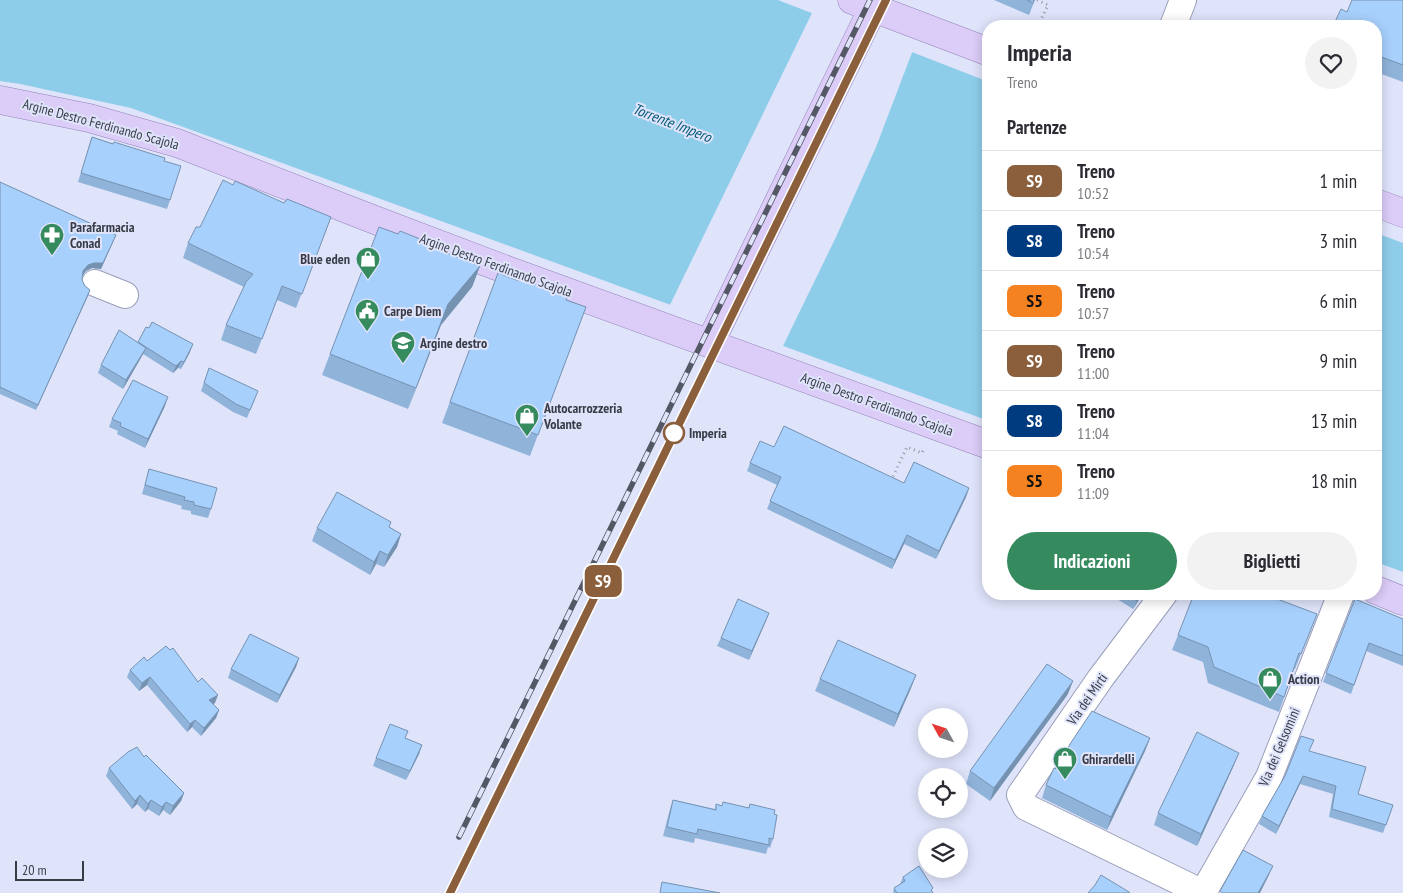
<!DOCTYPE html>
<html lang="it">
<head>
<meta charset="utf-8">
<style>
	body { margin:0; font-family:"PT Sans Narrow",sans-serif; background:#f2f2f3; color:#2b2b33; height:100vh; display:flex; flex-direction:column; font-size:19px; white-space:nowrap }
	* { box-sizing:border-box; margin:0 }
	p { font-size:16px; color:#7c7c81 }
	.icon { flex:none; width:28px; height:28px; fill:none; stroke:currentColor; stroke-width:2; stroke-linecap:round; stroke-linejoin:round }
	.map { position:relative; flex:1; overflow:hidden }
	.side { position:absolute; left:982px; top:20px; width:400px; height:580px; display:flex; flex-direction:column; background:#fff; border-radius:20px; box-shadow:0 2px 12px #0003 }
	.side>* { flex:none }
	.badge { padding:0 10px; border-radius:8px; font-size:18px; line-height:32px }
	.needle { width:32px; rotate:310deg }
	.controls { position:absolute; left:918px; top:708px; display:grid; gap:10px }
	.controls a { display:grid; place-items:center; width:50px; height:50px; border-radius:50%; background:#fff; box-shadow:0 2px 12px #0003; font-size:25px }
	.scale { position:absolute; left:15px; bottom:12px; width:69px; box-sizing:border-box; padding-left:5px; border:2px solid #393c47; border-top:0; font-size:14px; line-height:18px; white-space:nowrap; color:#393c47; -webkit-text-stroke:4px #dfe4fb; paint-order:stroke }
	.map>.badge { position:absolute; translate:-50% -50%; box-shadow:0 0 0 2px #fff }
	h2 { padding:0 25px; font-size:19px; line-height:45px }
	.round { display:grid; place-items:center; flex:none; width:52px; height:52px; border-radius:26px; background:#f2f2f3 }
	.head { display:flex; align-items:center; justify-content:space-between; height:85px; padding:0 25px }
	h1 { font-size:24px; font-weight:700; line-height:38px }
	.cta { display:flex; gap:10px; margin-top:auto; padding:10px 25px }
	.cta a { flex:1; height:58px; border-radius:30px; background:#358a5e; color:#fff; font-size:20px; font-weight:700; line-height:58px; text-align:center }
	.cta a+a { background:#f2f2f3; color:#2b2b33 }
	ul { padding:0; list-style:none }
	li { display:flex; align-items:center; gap:15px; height:60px; padding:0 25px; border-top:1px solid #e1e1e2 }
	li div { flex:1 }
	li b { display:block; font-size:19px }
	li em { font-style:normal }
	li .badge { min-width:55px; font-weight:700; text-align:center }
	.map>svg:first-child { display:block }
	.water { fill:#8ecdea }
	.pier { fill:#dfe4fb }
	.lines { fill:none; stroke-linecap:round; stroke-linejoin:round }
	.minor-casing { stroke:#9a9fba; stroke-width:28 }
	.major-casing { stroke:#9384b7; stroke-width:29 }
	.path { stroke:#9498aa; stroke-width:3; stroke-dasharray:1 4; stroke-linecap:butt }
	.minor { stroke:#fff; stroke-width:26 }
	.major { stroke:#dbccf8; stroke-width:28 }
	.rail-casing { stroke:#545764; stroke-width:5.5 }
	.rail { stroke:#dfe4fb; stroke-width:4; stroke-dasharray:11; stroke-linecap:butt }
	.wall { fill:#90b3da }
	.shaded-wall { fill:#7692b1 }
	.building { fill:#a8d0fd; stroke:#7692b1 }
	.line-casing { stroke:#fff; stroke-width:11 }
	.line { stroke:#8b5e3c; stroke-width:8 }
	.stop-dot { fill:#fff; stroke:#8b5e3c; stroke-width:2.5 }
	.labels { text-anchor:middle; stroke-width:4; stroke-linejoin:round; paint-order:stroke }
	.street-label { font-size:14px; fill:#393c47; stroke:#dfe4fb }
	.poi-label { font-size:14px; font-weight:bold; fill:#393c47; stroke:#dfe4fb; text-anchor:start }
	.stop-label { font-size:14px; font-weight:bold; fill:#393c47; stroke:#dfe4fb; text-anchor:start }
	.water-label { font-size:15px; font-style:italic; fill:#075c79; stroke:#dfe4fb }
</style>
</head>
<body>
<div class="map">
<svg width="1403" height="893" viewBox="0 0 1403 893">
	<rect width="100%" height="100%" fill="#dfe4fb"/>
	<g class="water">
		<polygon points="0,0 778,0 989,82 989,421 131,108 20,84 0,81"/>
		<polygon points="1376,233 1403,243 1403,572 1376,562"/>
	</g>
	<polygon class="pier" points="813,11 913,50 876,147 836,237 782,348 669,307"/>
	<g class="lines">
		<defs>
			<g id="minor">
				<polyline points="1173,26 1183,0"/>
				<polyline points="95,283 125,295"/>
				<polyline points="1164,594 1100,679 1020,795 1026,807 1203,893"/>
				<polyline points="1203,893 1269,777 1341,594"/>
			</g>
			<g id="major">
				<polyline points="852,0 989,52"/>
				<polyline points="0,100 89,118 177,143 375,220 507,270 989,445"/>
				<polyline points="1376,203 1403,213"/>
				<polyline points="710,343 873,8"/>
				<polyline points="1376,590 1403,601"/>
			</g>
		</defs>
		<use href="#minor" class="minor-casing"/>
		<use href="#major" class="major-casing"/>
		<g class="path">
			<polyline points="1037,0 1048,5 1038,26"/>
			<polyline points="891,481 907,447 922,453 924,448"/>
		</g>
		<use href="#minor" class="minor"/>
		<use href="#major" class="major"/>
		<defs>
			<g id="rail">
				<polyline points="459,837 870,0"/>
				<polyline points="473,845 886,0"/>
			</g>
		</defs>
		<use href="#rail" class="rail-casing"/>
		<use href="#rail" class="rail"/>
	</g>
	<g class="wall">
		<polygon points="994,0 1035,0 1029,15"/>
		<polygon points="1403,0 1403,82 1376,72 1376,26 1347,12"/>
		<polygon points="92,137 164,161 170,200 167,209 78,182"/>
		<polygon points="0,182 116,235 101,269 92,268 86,271 83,275 82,280 85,286 90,290 36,410 0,394"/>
		<polygon points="233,185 284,203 331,217 296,308 277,300 256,354 221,340 226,325 244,287 183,258 188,243 200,227"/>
		<polygon points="447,253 480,266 472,287 441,325 408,409 322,375 330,354"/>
		<polygon points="498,273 586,307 530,456 442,423"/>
		<polygon points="146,327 190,352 181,369 178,368 173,373 143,354 123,389 98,373 101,365 138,343"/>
		<polygon points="209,368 255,399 247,418 233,412 201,391"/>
		<polygon points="165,406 145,448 117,434 118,431 109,427 112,419"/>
		<polygon points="774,447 904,483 969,488 966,497 936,559 904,544 892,569 767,509 777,485 747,471 750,463"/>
		<polygon points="149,469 211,509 208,518 191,514 191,511 181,509 182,506 142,494"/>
		<polygon points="389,527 401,534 397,547 384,567 376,564 370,575 312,541 317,528"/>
		<polygon points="1109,594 1142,594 1140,598 1133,609"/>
		<polygon points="1355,599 1403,619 1403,666 1366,651 1351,694 1323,682"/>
		<polygon points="769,613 749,660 717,646 721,638"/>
		<polygon points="1317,614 1295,669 1294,669 1279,712 1208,683 1203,662 1172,650 1178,635"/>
		<polygon points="299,658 296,667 277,703 228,678 231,669"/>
		<polygon points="147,661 198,682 215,703 213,704 219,710 216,718 201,736 192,727 187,732 147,685 139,691 127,677 130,670"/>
		<polygon points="916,675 911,688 894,727 815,691 820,679"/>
		<polygon points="1068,694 990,801 966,784 970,771"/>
		<polygon points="405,738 422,745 419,754 406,780 373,766 376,758"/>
		<polygon points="1150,738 1145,751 1107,830 1042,798 1046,785 1057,769"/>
		<polygon points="1310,751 1358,794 1393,805 1383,833 1329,817 1333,794 1300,784 1276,834 1259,824 1262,816"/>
		<polygon points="144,757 184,793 181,801 170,815 163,810 159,816 148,809 145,812 137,804 132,809 106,776 109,768"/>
		<polygon points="1234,765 1197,846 1154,825 1158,813"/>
		<polygon points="673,800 715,809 716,804 722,806 749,808 750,804 774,814 773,839 770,848 768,847 766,854 695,838 694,843 663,836 670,809"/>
		<polygon points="903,877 932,891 933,893 893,893 894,888 900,884"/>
	</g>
	<g class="shaded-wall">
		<polygon points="116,235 101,269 92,268 86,271 81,277 83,271 88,265"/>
		<polygon points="480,266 472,287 441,325 408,409 448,304"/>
		<polygon points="90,290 88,296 36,410 38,405"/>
		<polygon points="193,344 190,352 181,369 184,362"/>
		<polygon points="146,348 142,356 123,389 126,380"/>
		<polygon points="181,361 178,368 173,373 176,366"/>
		<polygon points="168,397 165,406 145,448 148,439"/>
		<polygon points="969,488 966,497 936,559 939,551"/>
		<polygon points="401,534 397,547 384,567 388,555"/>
		<polygon points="907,535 904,544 892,569 895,560"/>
		<polygon points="380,551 376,564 370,575 374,562"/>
		<polygon points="1141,594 1142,594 1140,598 1133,609 1137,601"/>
		<polygon points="769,613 766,621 749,660 752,651"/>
		<polygon points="299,658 296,667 277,703 280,695"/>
		<polygon points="916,675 911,688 894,727 898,714"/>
		<polygon points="150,677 147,685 139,691 142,683"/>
		<polygon points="1073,681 1068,694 990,801 994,788"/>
		<polygon points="218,695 215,703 207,708 209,700"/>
		<polygon points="219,710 216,718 201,736 204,728"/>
		<polygon points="195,720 192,727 187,732 190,724"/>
		<polygon points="1150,738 1145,751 1107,830 1111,817"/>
		<polygon points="422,745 419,754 406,780 410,771"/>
		<polygon points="1239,753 1234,765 1197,846 1201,834"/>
		<polygon points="1303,776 1300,784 1276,834 1279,826"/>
		<polygon points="184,793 181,801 170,815 173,806"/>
		<polygon points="140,795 137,804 132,809 135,801"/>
		<polygon points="151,800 148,809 145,812 148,804"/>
		<polygon points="166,802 163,810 159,816 162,807"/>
		<polygon points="1273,866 1269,875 1260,893 1258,893"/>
	</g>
	<g class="building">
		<polygon points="1027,0 1034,0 1033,3"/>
		<polygon points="1352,0 1403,0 1403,65 1376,55 1376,26 1333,26 1341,9 1347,12"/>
		<polygon points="92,137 113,144 114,142 165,158 164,161 181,166 170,200 81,173"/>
		<polygon points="223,180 233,185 235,181 284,203 287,199 331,217 302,294 282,286 262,339 226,325 246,282 253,274 188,243 196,227 200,227"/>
		<polygon points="0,182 116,235 103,263 94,263 88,265 83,271 82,280 85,286 90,290 38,405 0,387"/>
		<polygon points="379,227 398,234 400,231 448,250 447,253 480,266 448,304 416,388 330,354"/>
		<polygon points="498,273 519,281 519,278 568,296 566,300 586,307 538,435 450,402"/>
		<polygon points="152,322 193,344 184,362 181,361 176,366 138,342 146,327 149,328"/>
		<polygon points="119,330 146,348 126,380 101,365"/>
		<polygon points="209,368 258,391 250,410 236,404 204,383"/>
		<polygon points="133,380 168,397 148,439 120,426 121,423 112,419"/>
		<polygon points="784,426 904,483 914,462 969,488 939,551 907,535 895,560 770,501 781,477 750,463 760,441 774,447"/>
		<polygon points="149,469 217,488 211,509 194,505 194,502 184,500 185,497 145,485"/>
		<polygon points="337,492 391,522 389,527 401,534 388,555 380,551 374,562 317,528"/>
		<polygon points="1126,594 1141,594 1137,601"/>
		<polygon points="1194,594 1264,594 1317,614 1301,654 1299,653 1284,697 1214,667 1208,647 1178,635"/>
		<polygon points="738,599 769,613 752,651 721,638"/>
		<polygon points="1355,599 1403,619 1403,656 1369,643 1354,685 1326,673"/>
		<polygon points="250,634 299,658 280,695 231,669"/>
		<polygon points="838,640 916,675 898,714 820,679"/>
		<polygon points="166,646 170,650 173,648 198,682 202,678 218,695 209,700 219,710 204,728 195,720 190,724 150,677 142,683 130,670 144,657 147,661"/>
		<polygon points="1047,664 1073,681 994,788 970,771"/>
		<polygon points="1092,711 1150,738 1111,817 1046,785 1054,768 1057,769 1070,744"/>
		<polygon points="390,724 408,731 405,738 422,745 410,771 376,758"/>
		<polygon points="1197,732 1239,753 1201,834 1158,813"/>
		<polygon points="1301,736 1314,740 1309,751 1366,767 1358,794 1393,805 1386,825 1332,809 1336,786 1303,776 1279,826 1262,816 1285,776"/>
		<polygon points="137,747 144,757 146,755 184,793 173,806 166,802 162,807 151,800 148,804 140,795 135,801 109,768 128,752"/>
		<polygon points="673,800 716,810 716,804 722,806 723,802 749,808 750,804 775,810 774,814 777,815 773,839 769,838 769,845 698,829 697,834 667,827"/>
		<polygon points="1243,850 1273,866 1258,893 1223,893 1220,891"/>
		<polygon points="919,866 933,888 931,890 933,893 897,893 894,888 905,881 903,877"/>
		<polygon points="1101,875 1129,892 1130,893 1088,893 1095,885"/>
		<polygon points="662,882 720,893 660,893"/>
	</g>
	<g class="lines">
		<defs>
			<polyline id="line" points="450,893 886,0"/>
		</defs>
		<use href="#line" class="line-casing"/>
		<use href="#line" class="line"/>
	</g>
	<defs>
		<symbol id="pharmacy-pin" viewBox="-11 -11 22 30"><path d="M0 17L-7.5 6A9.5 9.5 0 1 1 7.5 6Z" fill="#358a5e" stroke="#dfe4fb"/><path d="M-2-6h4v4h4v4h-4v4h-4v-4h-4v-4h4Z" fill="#fff"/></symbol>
		<symbol id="shop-pin" viewBox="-11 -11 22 30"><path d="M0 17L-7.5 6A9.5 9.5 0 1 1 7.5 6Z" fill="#358a5e" stroke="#dfe4fb"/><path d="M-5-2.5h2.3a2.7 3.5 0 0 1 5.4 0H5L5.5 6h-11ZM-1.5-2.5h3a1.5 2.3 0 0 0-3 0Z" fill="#fff"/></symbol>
		<symbol id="civic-pin" viewBox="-11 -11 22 30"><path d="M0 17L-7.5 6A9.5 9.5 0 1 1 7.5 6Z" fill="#358a5e" stroke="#dfe4fb"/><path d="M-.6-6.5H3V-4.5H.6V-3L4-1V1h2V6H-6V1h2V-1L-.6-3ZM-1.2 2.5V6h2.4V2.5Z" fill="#fff"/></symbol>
		<symbol id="school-pin" viewBox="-11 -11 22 30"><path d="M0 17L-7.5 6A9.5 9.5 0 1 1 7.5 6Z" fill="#358a5e" stroke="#dfe4fb"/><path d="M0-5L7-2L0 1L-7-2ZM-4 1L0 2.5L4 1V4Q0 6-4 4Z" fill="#fff"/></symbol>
	</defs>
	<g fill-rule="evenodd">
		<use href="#pharmacy-pin" x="38" y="221" width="28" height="38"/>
		<use href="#shop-pin" x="354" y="245" width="28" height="38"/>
		<use href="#civic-pin" x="353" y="297" width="28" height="38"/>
		<use href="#school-pin" x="389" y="329" width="28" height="38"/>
		<use href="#shop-pin" x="513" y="402" width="28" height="38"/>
		<use href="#shop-pin" x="1256" y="665" width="28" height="38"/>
		<use href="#shop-pin" x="1051" y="745" width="28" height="38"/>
	</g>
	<circle class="stop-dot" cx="674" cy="433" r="10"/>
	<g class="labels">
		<g class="street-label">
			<text transform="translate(101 124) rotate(15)" y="5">Argine Destro Ferdinando Scajola</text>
			<text transform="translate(496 265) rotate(20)" y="5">Argine Destro Ferdinando Scajola</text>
			<text transform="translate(877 404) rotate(20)" y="5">Argine Destro Ferdinando Scajola</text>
			<text transform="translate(1087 699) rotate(-55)" y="5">Via dei Mirti</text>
			<text transform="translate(1279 747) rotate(-67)" y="5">Via dei Gelsomini</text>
		</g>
		<g class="poi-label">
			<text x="70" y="232">Parafarmacia<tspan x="70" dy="16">Conad</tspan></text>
			<text x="350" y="264" text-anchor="end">Blue eden</text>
			<text x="384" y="316">Carpe Diem</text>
			<text x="420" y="348">Argine destro</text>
			<text x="544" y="413">Autocarrozzeria<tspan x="544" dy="16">Volante</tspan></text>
			<text x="1288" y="684">Action</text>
			<text x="1082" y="764">Ghirardelli</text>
		</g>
		<g class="stop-label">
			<text x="689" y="438">Imperia</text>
		</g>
		<g class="water-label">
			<text transform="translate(672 123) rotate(21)" y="5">Torrente Impero</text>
		</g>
	</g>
</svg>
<div class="controls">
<a><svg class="needle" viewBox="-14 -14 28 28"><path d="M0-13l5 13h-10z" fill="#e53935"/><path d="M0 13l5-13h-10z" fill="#7c7c81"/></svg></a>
<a><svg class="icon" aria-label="locate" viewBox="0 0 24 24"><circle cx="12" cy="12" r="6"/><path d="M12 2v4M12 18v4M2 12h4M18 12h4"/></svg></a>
<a><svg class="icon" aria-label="layers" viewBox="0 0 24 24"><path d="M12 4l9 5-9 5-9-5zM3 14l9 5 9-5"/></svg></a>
</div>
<div class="scale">20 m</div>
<b class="badge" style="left:603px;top:581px;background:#8b5e3c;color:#fff">S9</b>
<section class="side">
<div class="head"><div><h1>Imperia</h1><p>Treno</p></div><a class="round"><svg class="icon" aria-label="heart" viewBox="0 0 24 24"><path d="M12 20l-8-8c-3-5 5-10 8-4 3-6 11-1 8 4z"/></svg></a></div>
<h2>Partenze</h2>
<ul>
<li><span class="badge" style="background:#8b5e3c;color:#fff">S9</span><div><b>Treno</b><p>10:52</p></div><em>1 min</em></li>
<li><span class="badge" style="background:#003b80;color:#fff">S8</span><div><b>Treno</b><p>10:54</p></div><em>3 min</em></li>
<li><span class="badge" style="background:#f58220;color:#111">S5</span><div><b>Treno</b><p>10:57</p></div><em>6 min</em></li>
<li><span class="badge" style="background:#8b5e3c;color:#fff">S9</span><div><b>Treno</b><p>11:00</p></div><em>9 min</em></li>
<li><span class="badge" style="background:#003b80;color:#fff">S8</span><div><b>Treno</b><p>11:04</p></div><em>13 min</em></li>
<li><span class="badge" style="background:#f58220;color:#111">S5</span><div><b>Treno</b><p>11:09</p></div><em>18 min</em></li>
</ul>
<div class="cta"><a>Indicazioni</a><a>Biglietti</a></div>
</section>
</div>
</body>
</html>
